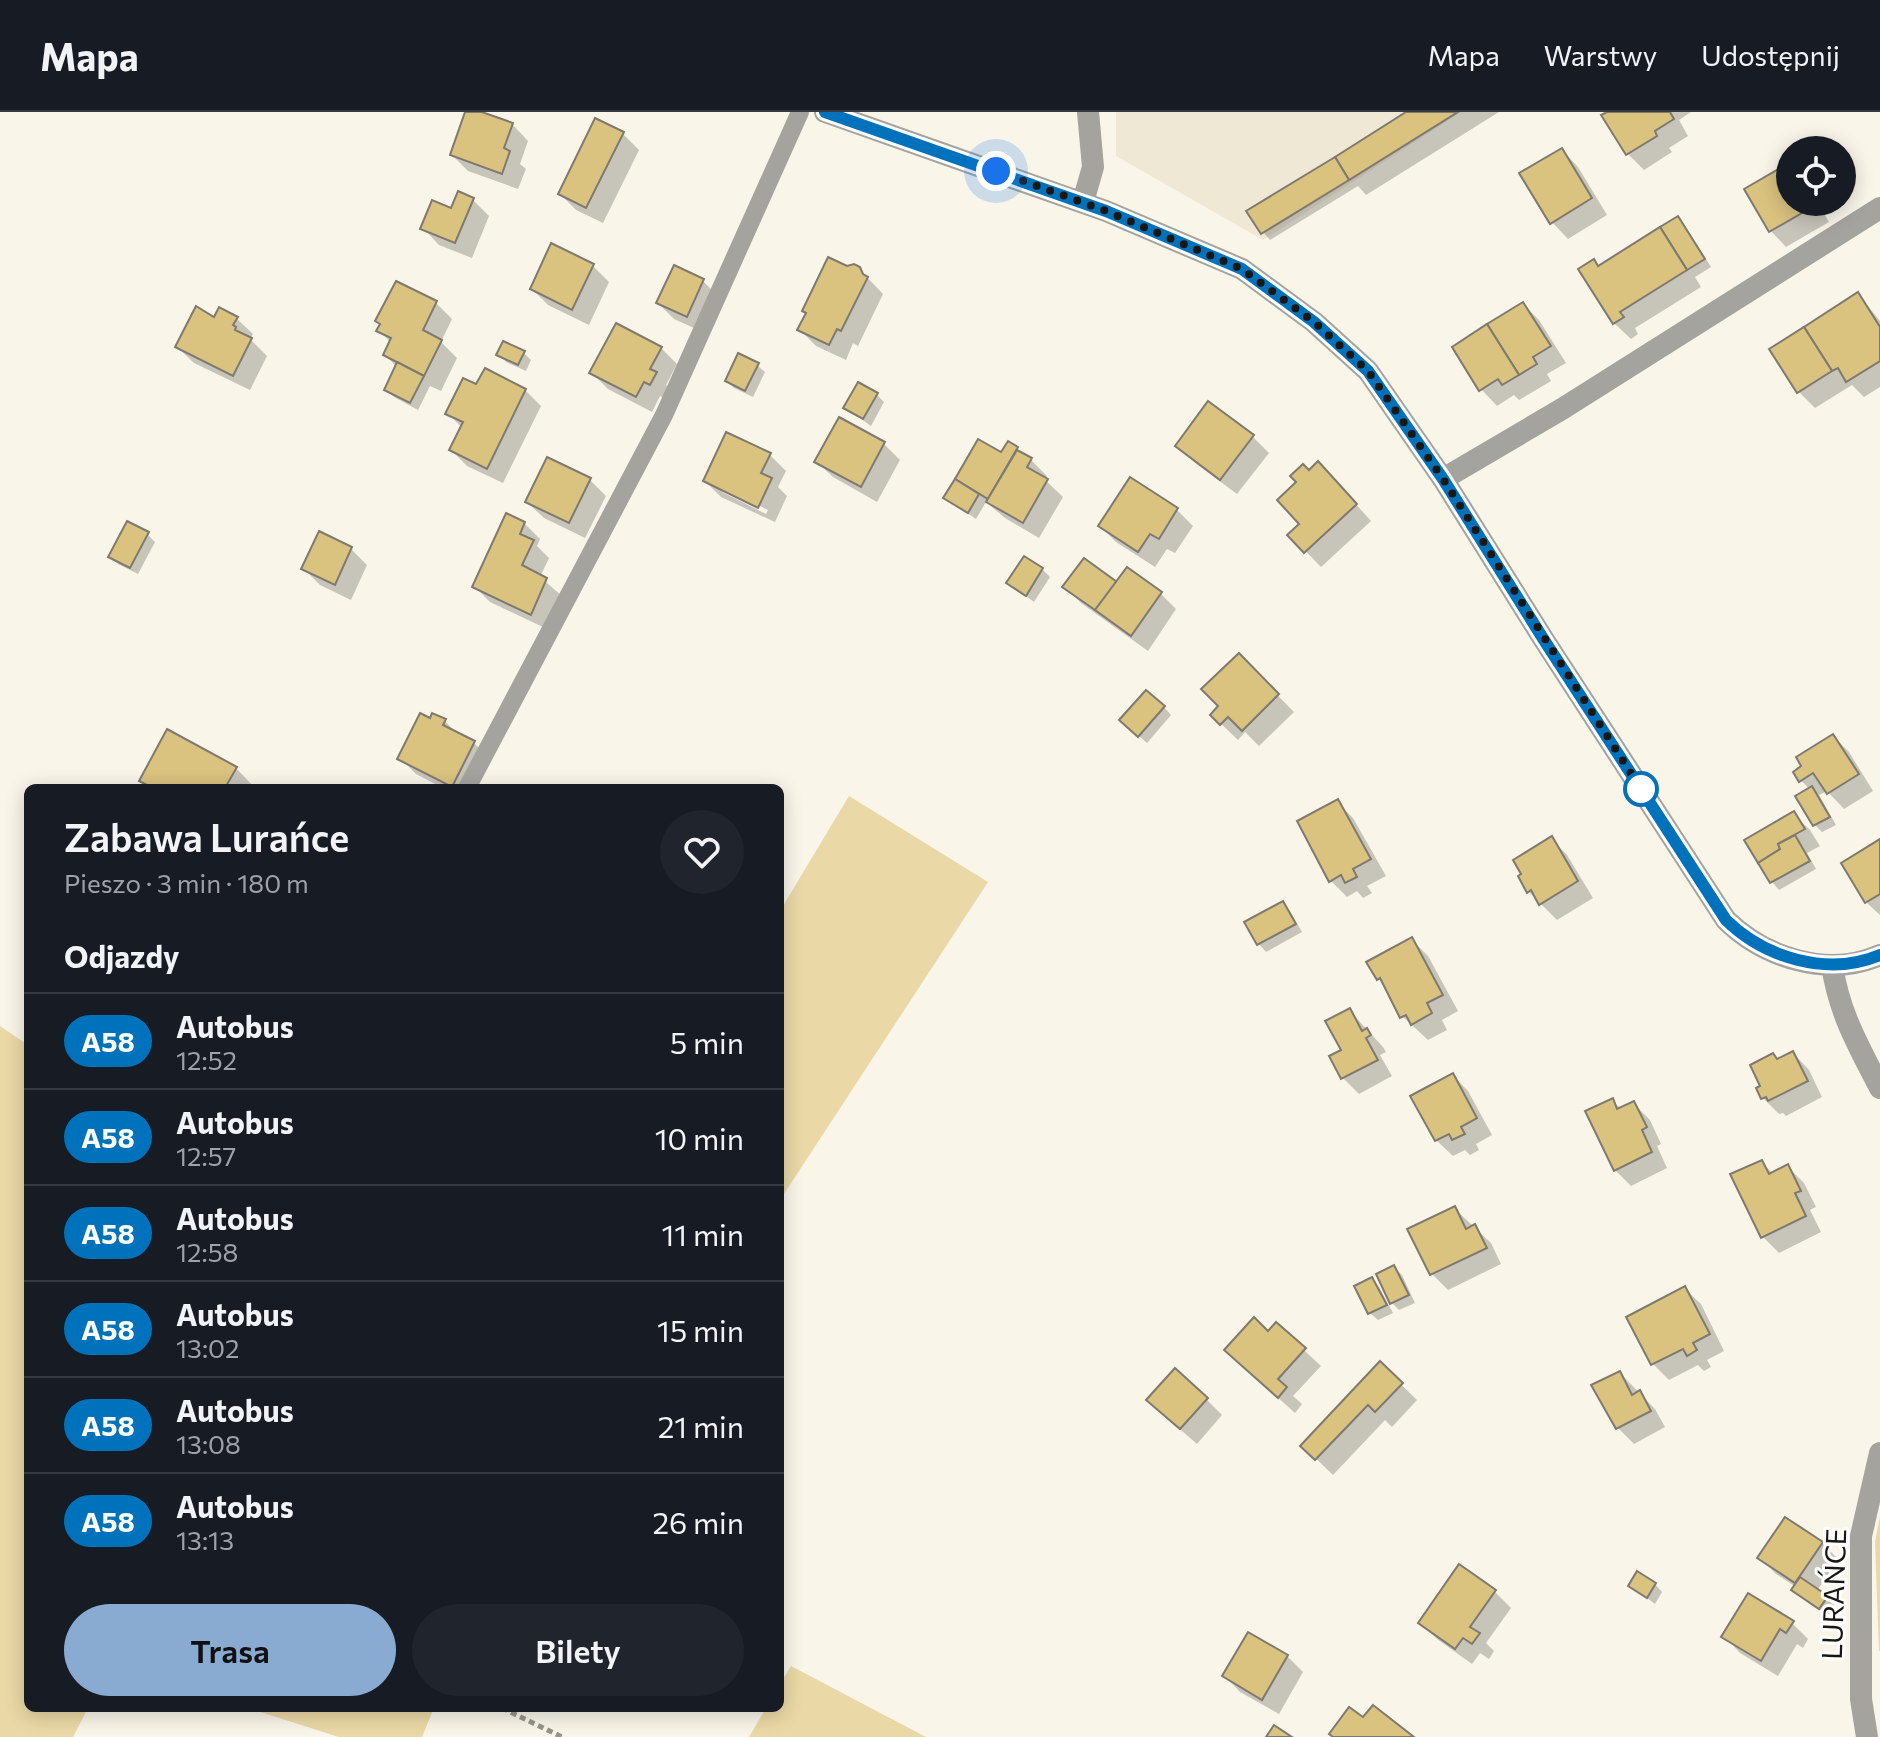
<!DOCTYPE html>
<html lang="pl">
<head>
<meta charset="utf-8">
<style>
	body { margin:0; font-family:Commissioner,sans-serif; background:#20242c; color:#f1f3f6; height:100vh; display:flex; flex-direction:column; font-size:30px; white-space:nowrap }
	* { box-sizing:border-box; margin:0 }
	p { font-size:26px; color:#9ea1a6 }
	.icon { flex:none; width:44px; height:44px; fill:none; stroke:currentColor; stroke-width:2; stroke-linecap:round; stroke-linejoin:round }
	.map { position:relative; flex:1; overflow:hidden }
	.side { position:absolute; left:24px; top:672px; width:760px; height:928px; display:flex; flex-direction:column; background:#171b24; border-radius:12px; box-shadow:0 4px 20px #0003 }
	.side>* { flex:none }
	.badge { padding:0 16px; border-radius:26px; font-size:28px; line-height:52px }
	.fabs { position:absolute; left:1776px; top:24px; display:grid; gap:16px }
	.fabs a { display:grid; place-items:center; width:80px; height:80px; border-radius:50%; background:#171b24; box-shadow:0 4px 20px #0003; font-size:40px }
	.you { position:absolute; width:40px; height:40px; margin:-20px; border:6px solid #fff; border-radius:50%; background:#1a73e8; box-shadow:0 0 0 12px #1a73e833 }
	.map>.badge { position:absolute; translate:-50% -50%; box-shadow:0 0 0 4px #fff }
	h2 { padding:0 40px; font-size:30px; line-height:72px }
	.round { display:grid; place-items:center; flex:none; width:84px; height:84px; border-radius:42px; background:#20242c }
	.overview { display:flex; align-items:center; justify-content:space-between; height:136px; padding:0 40px }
	h1 { font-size:38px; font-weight:600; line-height:60px }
	.cta { display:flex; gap:16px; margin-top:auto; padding:16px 40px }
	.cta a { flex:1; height:92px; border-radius:48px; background:#89abd1; color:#111; font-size:32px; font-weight:600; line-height:92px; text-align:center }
	.cta a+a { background:#20242c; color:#f1f3f6 }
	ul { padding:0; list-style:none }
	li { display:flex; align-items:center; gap:24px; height:96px; padding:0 40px; border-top:2px solid #363941 }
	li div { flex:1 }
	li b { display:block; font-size:30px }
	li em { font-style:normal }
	li .badge { min-width:88px; font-weight:700; text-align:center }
	header { display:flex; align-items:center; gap:48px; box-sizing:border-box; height:112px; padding:0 40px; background:#171b24; border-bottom:2px solid #363941 }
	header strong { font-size:38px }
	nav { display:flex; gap:44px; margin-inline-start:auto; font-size:28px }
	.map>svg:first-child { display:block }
	.built { fill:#efe8d5 }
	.green { fill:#ead8a6 }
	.shadow { fill:#0003; fill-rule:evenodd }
	.building { fill:#dac27f; stroke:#7e7a6f; stroke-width:2 }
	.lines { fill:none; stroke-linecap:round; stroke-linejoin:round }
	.path { stroke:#96948b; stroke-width:5; stroke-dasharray:6 4; stroke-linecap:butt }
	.service { stroke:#a5a39e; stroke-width:18 }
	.minor { stroke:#a5a39e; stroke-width:22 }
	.tertiary { stroke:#a5a39e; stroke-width:22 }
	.line-casing { stroke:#fff; stroke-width:18 }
	.line { stroke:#0072bc; stroke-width:12 }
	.walk { stroke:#181713; stroke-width:8; stroke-dasharray:0 14.4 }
	.stop-dot { fill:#fff; stroke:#0072bc; stroke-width:4 }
	.labels { text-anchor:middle; stroke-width:6; stroke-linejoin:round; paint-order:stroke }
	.street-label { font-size:28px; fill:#181713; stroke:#fff }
</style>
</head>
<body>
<header>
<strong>Mapa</strong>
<nav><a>Mapa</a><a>Warstwy</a><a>Udostępnij</a></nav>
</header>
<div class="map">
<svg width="1880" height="1625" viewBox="0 0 1880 1625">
	<rect width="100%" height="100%" fill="#f9f5e9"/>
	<polygon class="built" points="1116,0 1461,0 1263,128 1116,44"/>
	<g class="green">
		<polygon points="849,684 988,770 780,1088 780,799"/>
		<polygon points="0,914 28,933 28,1596 88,1596 73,1625 0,1625"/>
		<polygon points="1880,1404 1880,1539 1879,1539 1875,1430"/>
		<polygon points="791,1554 926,1625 749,1625 766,1596 780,1596 780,1572"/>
		<polygon points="248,1596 434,1596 422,1625 339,1625"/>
	</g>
	<g class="shadow">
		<polygon points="467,0 476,0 512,12 528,29 520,52 526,57 518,77 468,59 452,43"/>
		<polygon points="1410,0 1499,0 1366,83 1358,74 1270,128 1263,120"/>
		<polygon points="1610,0 1691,0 1679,8 1688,24 1669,36 1672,40 1644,58 1628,42"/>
		<polygon points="623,22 639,38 603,111 576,98 560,82"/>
		<polygon points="1562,38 1578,55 1607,103 1568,127 1552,110"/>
		<polygon points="1789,54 1790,90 1817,90 1829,110 1786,135 1770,118"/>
		<polygon points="473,88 489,104 472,146 439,133 423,116"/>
		<polygon points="1678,106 1685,114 1711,155 1695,165 1701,175 1635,216 1638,222 1631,227 1614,211 1594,149 1600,155"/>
		<polygon points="593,154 609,170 589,213 548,193 532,177"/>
		<polygon points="847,156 859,157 883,182 858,234 853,231 846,248 816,234 800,218"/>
		<polygon points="703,169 719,185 703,220 674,207 658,191"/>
		<polygon points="397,171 436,191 452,207 441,230 457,246 441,279 430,274 418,298 394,285 386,278 397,255 385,243 391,231 379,218"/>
		<polygon points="1858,182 1880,209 1880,275 1864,285 1852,273 1815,296 1799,280"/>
		<polygon points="1523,192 1539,208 1566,251 1547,262 1551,269 1536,278 1519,288 1514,283 1497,294 1481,277"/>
		<polygon points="236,206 253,222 250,227 267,244 250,278 194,251 177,235 215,207"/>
		<polygon points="661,236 677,252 666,273 672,278 667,288 660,284 652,300 608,277 592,261"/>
		<polygon points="524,241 531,248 526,259 506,250 499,242"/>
		<polygon points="757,253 765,260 753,285 734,276 727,269"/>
		<polygon points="477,275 525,278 541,294 503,371 467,354 451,338 462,316 448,301"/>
		<polygon points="877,283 884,290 871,314 846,296"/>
		<polygon points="1209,292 1253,325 1269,341 1237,382 1194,350 1178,333"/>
		<polygon points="979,330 1002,343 1009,332 1031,348 1047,364 1045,368 1063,385 1039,426 1005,406 986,390 976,407 946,386"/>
		<polygon points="884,332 900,348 877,390 833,365 816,349"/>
		<path d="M770,343L786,359L778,375L787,384L775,410L721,385L705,369ZM722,376L768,398L766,402L722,380Z"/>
		<polygon points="1309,360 1334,368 1371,409 1321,455 1290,423 1302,412"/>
		<polygon points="589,367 606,384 585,426 544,406 527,390"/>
		<polygon points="1131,368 1177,398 1193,414 1175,441 1167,437 1155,455 1116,430 1100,414"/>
		<polygon points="524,411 540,427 537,434 549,446 540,465 562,484 547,517 490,490 474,474"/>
		<polygon points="147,422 155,430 138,462 118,452 111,445"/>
		<polygon points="351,437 367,453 351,488 320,473 304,457"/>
		<polygon points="1042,457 1050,465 1034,490 1009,471"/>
		<polygon points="1117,472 1160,481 1176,497 1148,539 1081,491 1065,475"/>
		<polygon points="1239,544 1294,600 1259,634 1245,620 1238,628 1212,603 1221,594"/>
		<polygon points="1164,595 1171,603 1147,631 1129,615"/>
		<polygon points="430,608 445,609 458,623 474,631 490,647 476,676 443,676 416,662 400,646"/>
		<polygon points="1833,624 1849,640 1873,679 1844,697 1827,679 1819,683 1836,713 1822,720 1815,713 1810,678 1801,668"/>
		<polygon points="236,656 252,673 250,676 149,676 142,668"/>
		<polygon points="1337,690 1353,706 1386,764 1367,774 1372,781 1363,786 1357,779 1347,785 1331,769"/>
		<polygon points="1793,702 1810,718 1820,734 1807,741 1816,757 1779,778 1772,770 1747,728"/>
		<polygon points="1551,727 1567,743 1593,786 1557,808 1529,780"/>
		<polygon points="1880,729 1880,803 1866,790"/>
		<polygon points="1283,791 1290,799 1302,820 1266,840 1259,832 1247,811"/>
		<polygon points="1412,828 1428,844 1458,899 1442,908 1447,918 1428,928 1402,904 1387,875 1369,850"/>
		<polygon points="1349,898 1383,935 1386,940 1380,943 1392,964 1359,982 1343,966 1343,938"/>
		<polygon points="1793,941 1809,958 1822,985 1786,1004 1783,1001 1779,1002 1763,986 1778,949"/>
		<polygon points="1452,963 1468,979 1492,1023 1476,1032 1479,1038 1470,1043 1465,1038 1453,1044 1436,1028"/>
		<polygon points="1612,988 1621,997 1633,991 1650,1008 1661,1032 1657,1034 1667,1056 1631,1074 1615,1058"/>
		<polygon points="1762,1050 1773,1062 1788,1055 1804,1071 1816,1095 1810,1098 1821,1120 1779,1141 1763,1125"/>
		<polygon points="1455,1097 1491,1131 1501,1152 1448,1178 1432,1162"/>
		<polygon points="1394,1155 1402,1163 1415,1191 1399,1198 1392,1191"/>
		<polygon points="1371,1167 1379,1175 1393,1201 1378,1208 1370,1201"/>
		<polygon points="1684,1176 1701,1192 1724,1239 1707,1248 1711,1255 1704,1259 1698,1253 1669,1268 1653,1252"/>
		<polygon points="1276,1212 1321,1254 1293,1284 1302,1292 1295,1301 1243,1254"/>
		<polygon points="1380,1252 1417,1288 1392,1315 1385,1308 1333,1363 1303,1334"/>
		<polygon points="1620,1261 1655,1297 1665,1315 1634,1332 1618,1316"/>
		<polygon points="1206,1287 1222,1303 1197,1332 1165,1304"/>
		<polygon points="1822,1431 1838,1447 1817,1479 1834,1493 1828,1503 1801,1485 1794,1478 1796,1475 1776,1462 1760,1446"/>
		<polygon points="1459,1455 1495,1480 1511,1496 1486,1531 1494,1539 1489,1547 1480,1541 1472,1552 1437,1527 1421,1511"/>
		<polygon points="1655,1472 1662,1480 1655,1492 1630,1473"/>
		<polygon points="1792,1511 1808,1527 1803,1536 1797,1532 1778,1564 1740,1541 1724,1524"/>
		<polygon points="1287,1544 1303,1560 1279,1602 1240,1580 1224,1563"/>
	</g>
	<g class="building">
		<polygon points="465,0 482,0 513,11 504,36 510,39 502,62 450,43"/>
		<polygon points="1406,0 1458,0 1349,68 1335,45"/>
		<polygon points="1607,0 1670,0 1674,7 1655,19 1657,24 1626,43 1601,3"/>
		<polygon points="595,6 624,20 586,96 558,82"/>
		<polygon points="1562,36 1592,86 1550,112 1519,61"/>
		<polygon points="1335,45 1349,68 1261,122 1246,99"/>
		<polygon points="1789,51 1790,90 1812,90 1814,94 1769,120 1744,77"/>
		<polygon points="458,79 474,86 455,131 420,117 432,88 451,96"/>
		<polygon points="1678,104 1705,147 1687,158 1660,115"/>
		<polygon points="1660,115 1687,158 1620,200 1624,205 1613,212 1578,157 1594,147 1598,154"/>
		<polygon points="551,131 594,152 572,198 530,177"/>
		<polygon points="828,145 847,154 854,152 860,155 863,162 868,165 841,219 837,217 829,233 797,218 806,201 802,199"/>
		<polygon points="674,153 704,167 687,205 656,191"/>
		<polygon points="396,169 437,189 423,218 442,228 424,264 383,243 391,226 376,219 380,212 375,209"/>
		<polygon points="1858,180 1880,215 1880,249 1846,270 1838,256 1832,259 1804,215"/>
		<polygon points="1523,190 1551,234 1533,245 1537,252 1519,263 1487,212"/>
		<polygon points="196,194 214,205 219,195 238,205 233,213 236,215 235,218 252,226 233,264 175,235"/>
		<polygon points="616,211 662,235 650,257 657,260 650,273 644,270 636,285 589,261"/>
		<polygon points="1487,212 1519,263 1502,273 1498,267 1479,279 1452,235"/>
		<polygon points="1804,215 1832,259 1797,281 1769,237"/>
		<polygon points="503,229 525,239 518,253 496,243"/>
		<polygon points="738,241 759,251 745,279 725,269"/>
		<polygon points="397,250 424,264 410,291 384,278"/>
		<polygon points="485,256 526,277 487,357 449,338 463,310 445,302 463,266 476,272"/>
		<polygon points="858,270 878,281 863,307 843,296"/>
		<polygon points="1208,289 1254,323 1220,368 1175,334"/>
		<polygon points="839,305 885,330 861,375 814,350"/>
		<polygon points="726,320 771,341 761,361 772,366 758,396 703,369"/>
		<polygon points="978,327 1001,340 1008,329 1018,335 988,387 955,367"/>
		<polygon points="1017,338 1032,346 1027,355 1048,367 1023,411 986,390"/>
		<polygon points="547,345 591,366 569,411 525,390"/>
		<polygon points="1318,349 1357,392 1304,441 1287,423 1299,412 1277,388 1296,370 1290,364 1303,352 1309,358"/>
		<polygon points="1130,365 1178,396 1159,427 1150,422 1138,440 1098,414"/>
		<polygon points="955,367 979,382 968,401 943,386"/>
		<polygon points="506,401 525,410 520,422 534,428 522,453 547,466 531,503 472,475"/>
		<polygon points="127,409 149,420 130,456 108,445"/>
		<polygon points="319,419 352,435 335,473 301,457"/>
		<polygon points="1024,444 1043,456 1026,484 1006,471"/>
		<polygon points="1084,446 1117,470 1095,498 1062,475"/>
		<polygon points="1127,455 1162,480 1131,524 1095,498"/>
		<polygon points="1239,541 1279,582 1242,619 1228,605 1220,613 1210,603 1218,594 1201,577"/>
		<polygon points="1146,578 1165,594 1138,625 1119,608"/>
		<polygon points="420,601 430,606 432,601 446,607 443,613 475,629 452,675 397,647"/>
		<polygon points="167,617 237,655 225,676 153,676 139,669"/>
		<polygon points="1833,622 1859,662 1827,682 1813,661 1799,670 1793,660 1801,654 1796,645"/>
		<polygon points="1812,674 1830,705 1813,714 1795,684"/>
		<polygon points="1338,687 1371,747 1353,757 1357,765 1345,771 1341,763 1329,770 1297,709"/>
		<polygon points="1794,699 1805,717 1778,732 1780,737 1758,751 1744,728"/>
		<polygon points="1795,723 1810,749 1770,771 1758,751 1780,737 1778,732"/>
		<polygon points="1552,724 1578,769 1539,793 1531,778 1527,781 1518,764 1521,762 1513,748"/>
		<polygon points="1880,727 1880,782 1865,791 1841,751"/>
		<polygon points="1283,789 1296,812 1257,833 1244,810"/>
		<polygon points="1412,825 1443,883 1427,891 1432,901 1411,913 1406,903 1400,906 1380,866 1377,868 1366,850"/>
		<polygon points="1350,896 1362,919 1367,916 1371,923 1366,926 1378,948 1341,967 1329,944 1341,938 1325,909"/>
		<polygon points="1793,939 1808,969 1768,989 1766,985 1761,987 1756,976 1760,974 1750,953 1773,941 1777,947"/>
		<polygon points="1453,961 1477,1006 1461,1015 1465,1022 1452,1028 1449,1022 1435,1029 1410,984"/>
		<polygon points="1613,986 1617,997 1634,989 1647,1015 1642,1018 1652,1040 1614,1059 1585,999"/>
		<polygon points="1762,1048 1769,1062 1788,1052 1801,1079 1795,1081 1806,1104 1761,1126 1730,1062"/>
		<polygon points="1455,1094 1466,1117 1475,1112 1487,1136 1430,1163 1407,1117"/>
		<polygon points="1394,1153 1409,1183 1390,1192 1376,1162"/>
		<polygon points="1372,1165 1387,1193 1368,1202 1354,1174"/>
		<polygon points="1685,1174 1710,1222 1693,1231 1697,1238 1687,1244 1683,1237 1651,1253 1626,1205"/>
		<polygon points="1254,1205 1268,1219 1276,1210 1306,1236 1278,1267 1287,1275 1278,1286 1224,1238"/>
		<polygon points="1380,1249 1403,1271 1375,1300 1368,1293 1315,1348 1300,1334"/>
		<polygon points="1175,1256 1208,1286 1180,1317 1146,1288"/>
		<polygon points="1620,1259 1632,1283 1640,1278 1651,1299 1616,1317 1591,1273"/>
		<polygon points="1785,1405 1823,1430 1795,1471 1757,1446"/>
		<polygon points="1459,1452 1496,1478 1470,1515 1480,1521 1472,1532 1463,1526 1455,1537 1418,1511"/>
		<polygon points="1637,1459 1656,1471 1647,1486 1628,1474"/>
		<polygon points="1800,1465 1828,1484 1819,1497 1791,1478"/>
		<polygon points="1748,1481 1794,1509 1786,1521 1780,1517 1761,1549 1721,1525"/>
		<polygon points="1248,1520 1288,1543 1262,1588 1222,1564"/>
		<polygon points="1373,1593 1414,1625 1333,1625 1329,1622 1349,1595 1363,1605"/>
		<polygon points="1274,1613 1292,1625 1266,1625"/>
	</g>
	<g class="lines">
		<polyline class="path" points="502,1596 562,1625"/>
		<polyline class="service" points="467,676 664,303 800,0"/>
		<g class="minor">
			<polyline points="1083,90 1093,55 1088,0"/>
			<polyline points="1443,367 1562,297 1880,96"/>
			<path d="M1832,853C1839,901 1858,933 1880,976"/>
			<polyline points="1867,1625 1861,1587 1861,1424 1880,1341"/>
		</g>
		<path class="tertiary" d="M825,0L1106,99L1242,157L1314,210L1368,259L1443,367L1544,528L1726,808C1765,846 1828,866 1880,843"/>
	</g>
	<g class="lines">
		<defs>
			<path id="line" d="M825,0L1106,99L1242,157L1314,210L1368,259L1443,367L1544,528L1726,808C1765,846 1828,865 1880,843"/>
		</defs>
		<use href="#line" class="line-casing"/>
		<use href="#line" class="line"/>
		<polyline class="walk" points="996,59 1106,99 1242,157 1314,210 1368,259 1443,367 1641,677"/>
	</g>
	<circle class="stop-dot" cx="1641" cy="677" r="16"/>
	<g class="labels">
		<g class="street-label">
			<text transform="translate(1834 1482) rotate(-88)" y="10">LURAŃCE</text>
		</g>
	</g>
</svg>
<div class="fabs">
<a><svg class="icon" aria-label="locate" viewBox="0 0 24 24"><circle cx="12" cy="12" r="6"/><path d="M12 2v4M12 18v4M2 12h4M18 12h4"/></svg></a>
</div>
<div class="you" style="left:996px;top:59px"></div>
<section class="side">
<div class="overview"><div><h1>Zabawa Lurańce</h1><p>Pieszo · 3 min · 180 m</p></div><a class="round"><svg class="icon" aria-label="heart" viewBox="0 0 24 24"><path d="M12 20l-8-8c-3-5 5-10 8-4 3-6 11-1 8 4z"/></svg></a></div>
<h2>Odjazdy</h2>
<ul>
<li><span class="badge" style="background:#0072bc;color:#fff">A58</span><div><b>Autobus</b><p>12:52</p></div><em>5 min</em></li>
<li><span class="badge" style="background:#0072bc;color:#fff">A58</span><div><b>Autobus</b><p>12:57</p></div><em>10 min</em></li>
<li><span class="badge" style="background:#0072bc;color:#fff">A58</span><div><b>Autobus</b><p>12:58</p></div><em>11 min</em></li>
<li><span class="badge" style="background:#0072bc;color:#fff">A58</span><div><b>Autobus</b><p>13:02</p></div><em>15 min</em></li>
<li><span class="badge" style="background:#0072bc;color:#fff">A58</span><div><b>Autobus</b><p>13:08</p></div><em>21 min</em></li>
<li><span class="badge" style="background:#0072bc;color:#fff">A58</span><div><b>Autobus</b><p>13:13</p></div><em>26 min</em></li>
</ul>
<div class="cta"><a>Trasa</a><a>Bilety</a></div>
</section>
</div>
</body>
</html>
